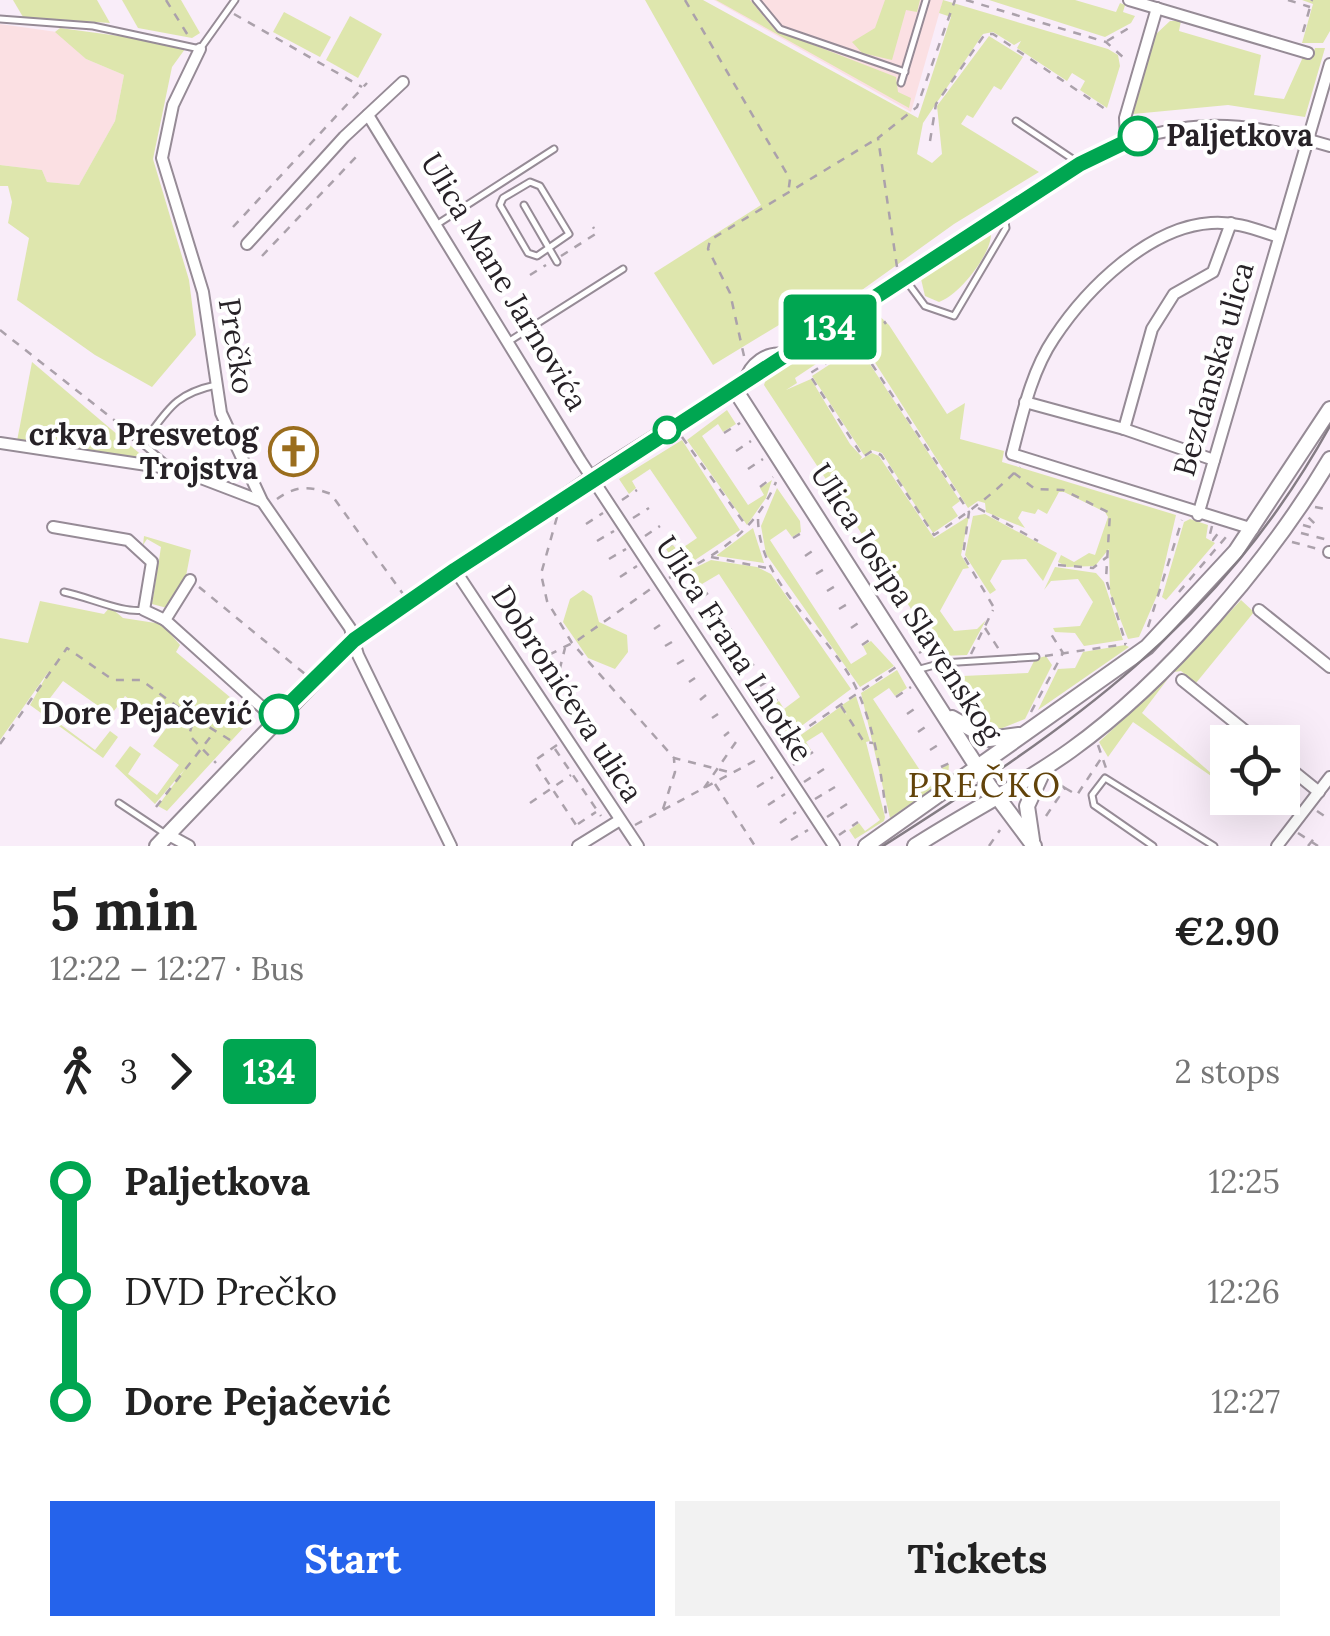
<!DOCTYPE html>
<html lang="en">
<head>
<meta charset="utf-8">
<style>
	body { margin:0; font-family:Lora,serif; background:#f2f2f2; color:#222; height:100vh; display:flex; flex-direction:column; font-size:38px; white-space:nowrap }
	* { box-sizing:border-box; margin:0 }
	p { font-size:32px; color:#767676 }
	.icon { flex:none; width:55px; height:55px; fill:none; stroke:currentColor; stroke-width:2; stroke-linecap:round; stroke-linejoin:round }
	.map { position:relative; height:846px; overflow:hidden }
	.panel { display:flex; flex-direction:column; background:#fff; flex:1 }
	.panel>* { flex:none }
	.badge { padding:0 20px; border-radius:8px; font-size:35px; line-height:65px }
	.controls { position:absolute; left:1210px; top:725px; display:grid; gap:20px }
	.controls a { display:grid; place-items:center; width:90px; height:90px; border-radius:0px; background:#fff; box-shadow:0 10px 40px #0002; font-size:50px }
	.map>.badge { position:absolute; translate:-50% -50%; box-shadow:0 0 0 5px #fff }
	.legs { display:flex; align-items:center; gap:15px; height:110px; padding:0 50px; font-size:32px }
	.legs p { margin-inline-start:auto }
	.overview { display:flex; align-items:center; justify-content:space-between; height:170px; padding:0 50px }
	h1 { font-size:55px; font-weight:700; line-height:75px }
	.action { display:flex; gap:20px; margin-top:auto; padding:20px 50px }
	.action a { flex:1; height:115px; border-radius:0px; background:#2563eb; color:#fff; font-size:40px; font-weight:700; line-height:115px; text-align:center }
	.action a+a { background:#f2f2f2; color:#222 }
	ul { padding:0 50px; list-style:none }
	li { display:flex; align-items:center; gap:35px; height:110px; font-size:38px }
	li i { display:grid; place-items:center; width:15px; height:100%; margin:0 12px; background:currentColor }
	li i::after { content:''; width:25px; height:25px; margin:-12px; border:8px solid; border-radius:50%; background:#fff }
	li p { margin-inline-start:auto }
	li:first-child i { background:linear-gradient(#0000 50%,currentColor 0) }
	li:last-child i { background:linear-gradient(currentColor 50%,#0000 0) }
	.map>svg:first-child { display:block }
	.commercial { fill:#fbe0e3 }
	.green { fill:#dee6ad }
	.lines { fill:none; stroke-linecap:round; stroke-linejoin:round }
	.lane-casing { stroke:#968b96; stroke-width:9 }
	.street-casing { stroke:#968b96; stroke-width:14 }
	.secondary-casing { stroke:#968b96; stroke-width:18 }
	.path { stroke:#aba1ab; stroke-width:2.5; stroke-dasharray:8 8; stroke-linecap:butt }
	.lane { stroke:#fff; stroke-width:5 }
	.street { stroke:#fff; stroke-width:10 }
	.secondary { stroke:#fff; stroke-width:14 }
	.tram { stroke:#847c84; stroke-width:2.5 }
	.line-1-casing { stroke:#fff; stroke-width:22 }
	.line-1 { stroke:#00a651; stroke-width:15 }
	.stop-1-dot { fill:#fff; stroke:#00a651; stroke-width:5 }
	.labels { text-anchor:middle; stroke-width:8; stroke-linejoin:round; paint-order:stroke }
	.stop-label { font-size:30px; font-weight:bold; fill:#272227; stroke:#fff; text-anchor:start }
	.street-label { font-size:30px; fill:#272227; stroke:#fff }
	.poi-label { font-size:30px; font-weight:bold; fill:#272227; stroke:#fff; text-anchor:end }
	.quarter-label { font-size:35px; letter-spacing:2.5px; fill:#62430a; stroke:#fff }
</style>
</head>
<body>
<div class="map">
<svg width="1330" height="846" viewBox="0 0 1330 846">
	<rect width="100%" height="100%" fill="#f9edf9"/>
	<g class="commercial">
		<polygon points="714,0 943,0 911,112"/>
		<polygon points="0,24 57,32 86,59 124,75 115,121 79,185 47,182 42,170 0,165"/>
	</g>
	<g class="green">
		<polygon points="13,0 97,0 110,23 23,17"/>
		<polygon points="122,0 181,0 200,33 192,38 138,28"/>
		<polygon points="645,0 703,0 918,118 951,17 939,13 943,0 1108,49 1118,55 1120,66 1107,108 1080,90 1085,81 1072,73 1067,81 1017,48 1021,41 1014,45 993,32 983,34 923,123 917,154 932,163 942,154 937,106 989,36 1023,57 1001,90 994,86 973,118 967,115 961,124 1039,172 954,224 788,343 779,325 713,365 654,273 761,205"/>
		<polygon points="716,0 750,0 775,30 896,77 898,92 911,98 909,108"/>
		<polygon points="885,0 920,0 917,12 906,10 892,60 862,53 852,42 875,28"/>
		<polygon points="989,0 1075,0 1116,12 1120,3 1125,5 1123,12 1135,16 1131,23 1105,37"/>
		<polygon points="1302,0 1330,0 1330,31 1323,43 1302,43 1313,4"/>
		<polygon points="284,12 331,37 320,57 273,32"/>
		<polygon points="350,16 382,34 358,78 326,60"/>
		<polygon points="1170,21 1181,21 1179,31 1261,55 1254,95 1284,99 1303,57 1311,60 1315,48 1325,48 1305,117 1228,105 1133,114 1155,35"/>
		<polygon points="60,28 156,41 185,49 172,67 153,159 189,280 196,335 152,387 95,355 17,300 29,238 8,223 12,202 8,186 0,186 0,165 42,170 47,182 79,185 115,121 124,75 86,59 55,32"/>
		<path d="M991,233C992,254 959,295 939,302L925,296L921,279Z"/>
		<polygon points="873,310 889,325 947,414 965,403 960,439 1004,451 1002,462 1176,515 1158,593 1139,637 1128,639 1110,593 1109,549 1095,566 1067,567 1058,562 1061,555 1074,562 1089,553 1095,555 1108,517 1105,512 1064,492 1059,492 1047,514 1038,509 1035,514 1022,511 1018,518 1025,528 986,512 985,503 978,501 968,508 858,336 795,378 797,383 786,390 811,379 850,444 862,457 860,460 872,453 879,456 934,538 969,516 961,555 969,568 963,569 940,611 954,631 977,629 986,620 967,655 942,656 764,385 766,379"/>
		<polygon points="858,346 960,501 952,507 958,516 933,533 882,453 872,450 864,455 812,376"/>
		<polygon points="32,362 145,458 17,441"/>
		<polygon points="727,410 736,424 723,432 718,424 702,436 748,505 764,495 760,488 772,480 766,498 747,525 687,440"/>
		<polygon points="682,440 740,530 680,570 666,549 673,545 678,551 697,538 650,469 632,481 636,488 629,494 619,479"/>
		<polygon points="777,488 800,521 801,532 792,537 786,529 770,540 851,664 867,654 863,646 871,641 894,666 860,687 766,554 761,526"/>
		<polygon points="985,514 1057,553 1043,581 1026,559 1002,560 990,581 996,590 990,594 965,555 973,516"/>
		<polygon points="1190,519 1208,525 1206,538 1215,543 1166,600 1162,597 1184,522"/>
		<polygon points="753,528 764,563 717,556 717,555"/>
		<polygon points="144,536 191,550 186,576 167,608 152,604 161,547 147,539 143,545"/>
		<polygon points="711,560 757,567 771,574 851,689 788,736 773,705 779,701 784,709 800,697 719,574 702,584 707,592 702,595 682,574"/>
		<polygon points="1055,567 1096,573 1104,582 1123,640 1084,646 1075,633 1055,632 1053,628 1080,626 1093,602 1078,579 1051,581 1044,590"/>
		<polygon points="583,590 592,596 599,622 627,635 628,652 615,669 588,658 563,622 570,599"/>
		<polygon points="1241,600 1254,612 1196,683 1181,671 1174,672"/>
		<polygon points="40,601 104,614 110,607 123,618 162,624 180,645 176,652 249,713 240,722 244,727 167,811 158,806 185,769 155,804 115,766 130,746 141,754 128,774 157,795 179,765 153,746 167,727 125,696 111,715 63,681 41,710 95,750 110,731 118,737 103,758 30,705 49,671 0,740 0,638 28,643"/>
		<polygon points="1125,645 1129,647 1038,710 1058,669 1075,668 1083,652"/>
		<polygon points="1046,656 1052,665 1025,719 1000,729 986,724 949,668 963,676 1028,673 1035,659"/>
		<polygon points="897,670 907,688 895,696 889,688 873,699 931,787 947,777 942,768 949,764 948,778 890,818 861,693"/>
		<polygon points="1170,676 1142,713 1227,787 1133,722 1108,757 1099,742"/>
		<polygon points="856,696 870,741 866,742 885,817 884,821 855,839 849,830 859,823 865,831 880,820 822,732 806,742 811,750 800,757 791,742 840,707 847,715 842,705"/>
	</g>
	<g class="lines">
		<defs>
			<g id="lane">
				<polyline points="756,0 780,29 905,72"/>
				<polyline points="0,19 93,26 200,49 235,0"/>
				<polyline points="901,83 926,0"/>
				<polyline points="1016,121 1080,164"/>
				<polygon points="530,182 540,186 569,234 537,256 528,253 500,205 503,198"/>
				<polyline points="524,205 557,262"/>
				<polyline points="436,225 554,149"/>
				<polyline points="905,279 925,306 954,316 1006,228 1004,216"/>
				<polyline points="508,342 623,269"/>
				<path d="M742,381C747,362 766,347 786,352"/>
				<polyline points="123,427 170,467"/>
				<path d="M143,443C168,410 174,394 216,385"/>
				<path d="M64,592C89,597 124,614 144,610"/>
				<polyline points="920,669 942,663 1036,657"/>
				<polyline points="119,803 164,833"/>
				<polyline points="1153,846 1094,805 1092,795 1105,778 1214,846"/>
			</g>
			<g id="street">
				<polyline points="1129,0 1308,53"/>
				<polyline points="200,49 173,105 162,158 203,292 221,413 262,501 350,628 358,655 451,846"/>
				<polyline points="368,115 580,460 834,846"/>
				<polyline points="1126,139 1125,118 1157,8"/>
				<polyline points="247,244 344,137 403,82"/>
				<path d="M734,388L1080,164C1171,116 1233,117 1330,146"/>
				<polyline points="1025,402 1124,429 1214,460"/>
				<polyline points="1124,429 1152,329 1174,294 1213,272 1231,223"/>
				<polyline points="0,443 180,470 261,501"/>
				<polyline points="1198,515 1330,64"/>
				<polyline points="53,527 128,540 152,562 144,610 165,620"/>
				<path d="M1253,529L1012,454C1022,416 1031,372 1054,338C1087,288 1149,227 1211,223C1235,221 1257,230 1279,237"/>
				<polyline points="1329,552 1330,552"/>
				<polyline points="455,570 638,846"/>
				<polyline points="190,580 165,620 275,719"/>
				<polyline points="1259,610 1330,667"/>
				<polyline points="1182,680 1259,742"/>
				<polyline points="1282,762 1319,792"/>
				<polyline points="167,834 189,846"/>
				<polyline points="578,846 620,820"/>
				<polyline points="1277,846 1330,777"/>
			</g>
			<g id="secondary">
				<polyline points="952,718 989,739 1019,735"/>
				<polyline points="1032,840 1027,806 1043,771"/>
				<polyline points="157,846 354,640 610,466 734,388 990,787 1034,846"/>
				<polyline points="866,846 1147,647 1236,551 1330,409"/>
				<path d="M915,846C966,813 1021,786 1071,750C1167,681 1270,560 1330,459"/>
			</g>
		</defs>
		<use href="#lane" class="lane-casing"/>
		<use href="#street" class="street-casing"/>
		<use href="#secondary" class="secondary-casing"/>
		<g class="path">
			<polyline points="166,0 189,37"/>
			<polyline points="685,0 790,179 788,194"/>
			<polyline points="966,0 1106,42 1124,58"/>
			<polyline points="1288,0 1310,7"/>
			<polyline points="234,14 362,87"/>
			<polyline points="1303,32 1312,0"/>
			<polyline points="1107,41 1134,25"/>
			<polyline points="930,141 936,104 985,34 993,34 1108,111"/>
			<polyline points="233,227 367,83"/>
			<polyline points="262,256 356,157"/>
			<polyline points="561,256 597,233 593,227"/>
			<polyline points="897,267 878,138 917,107 955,0"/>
			<polyline points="530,275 546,265"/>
			<polyline points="875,308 886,324"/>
			<polyline points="0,330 118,423"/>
			<polyline points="744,356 730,293 708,249 710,240 878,138"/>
			<polyline points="724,433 740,423"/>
			<polyline points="682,437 747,527"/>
			<polyline points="736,451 751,441"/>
			<polyline points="748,469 763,459"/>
			<polyline points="1014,473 1035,489 1063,490 1110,513 1106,579 1126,644"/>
			<polyline points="760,487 773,477"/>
			<path d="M277,499C296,485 310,486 331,494L403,594"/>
			<polyline points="622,500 637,490"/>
			<polyline points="1315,507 1330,510"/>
			<polyline points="978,508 1038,541"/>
			<polyline points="557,517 541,574 547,601 572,643 674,758 733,773"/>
			<polyline points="633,518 649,508"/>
			<path d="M758,519C759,587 832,633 858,692C874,729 882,774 886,814"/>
			<polyline points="586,524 603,513"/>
			<polyline points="1303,525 1313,528 1315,524 1307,516"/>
			<polyline points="1212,526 1209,538 1213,540 1219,532"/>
			<polyline points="1301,533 1328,540"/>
			<polyline points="645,536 660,526"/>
			<polyline points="793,538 803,532"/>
			<polyline points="597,541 614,531"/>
			<polyline points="1292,542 1318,549"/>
			<polyline points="656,554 672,544"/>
			<polyline points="805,556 814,550"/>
			<polyline points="711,557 772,569"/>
			<polyline points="609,559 626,549"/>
			<polyline points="1058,565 1093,568 1107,557"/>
			<polyline points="816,574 826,568"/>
			<polyline points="620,577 637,566"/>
			<path d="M669,578C717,556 755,531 776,482"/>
			<polyline points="199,587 305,674"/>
			<polyline points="827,591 837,585"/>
			<polyline points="692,592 697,600"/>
			<polyline points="1179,592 1226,537"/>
			<polyline points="702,597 708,593"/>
			<path d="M993,606L963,555L969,512L858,343L809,374L863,457L872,451L881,455L934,535C965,515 994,494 1020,467"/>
			<polyline points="839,609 849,603"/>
			<polyline points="713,615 719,611"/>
			<polyline points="1148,627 1182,520"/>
			<polyline points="851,628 861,621"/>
			<polyline points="985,628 1000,651"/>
			<polyline points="654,629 660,625"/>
			<polyline points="725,633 732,629"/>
			<polyline points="862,645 872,638"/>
			<polyline points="665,646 672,642"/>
			<polyline points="737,651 743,647"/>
			<polyline points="919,653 932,646"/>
			<polyline points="971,654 993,610"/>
			<polyline points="1045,656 1126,644"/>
			<polyline points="535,662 578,640 652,588"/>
			<polyline points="677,664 684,660"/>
			<polyline points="748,668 754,664"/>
			<polyline points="689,682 695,678"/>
			<polyline points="561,685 558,676 565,648"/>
			<polyline points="760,686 766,682"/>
			<polyline points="896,697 911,687"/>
			<polyline points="700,700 706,695"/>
			<polyline points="771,704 777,699"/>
			<polyline points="841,706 864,742 873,743"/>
			<polyline points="765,708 773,716"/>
			<polyline points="1031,712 1063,653 1051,634"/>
			<polyline points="907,714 920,705"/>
			<polyline points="712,718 718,714"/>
			<polyline points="196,719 235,743"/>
			<polyline points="918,732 931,723"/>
			<polyline points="724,736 729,732"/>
			<polyline points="0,744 67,648 113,680 141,680 194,719 189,735 216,763"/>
			<polyline points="783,744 896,667"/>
			<polyline points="557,745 534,761 580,831"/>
			<polyline points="1098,745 1107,771"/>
			<polyline points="555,749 601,816"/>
			<polyline points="930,750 943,742"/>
			<polyline points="793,765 813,752"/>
			<polyline points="941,767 954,761"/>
			<polyline points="804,782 824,769"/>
			<polyline points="715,784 755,846"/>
			<polyline points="757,787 773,777"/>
			<polyline points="704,788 738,739"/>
			<polyline points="1065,788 1077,795 1102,757"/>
			<polyline points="815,799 835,787"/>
			<polyline points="530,803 571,775"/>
			<polyline points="768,805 785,794"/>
			<polyline points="156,807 215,731"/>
			<polyline points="663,809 675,772 674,759"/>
			<polyline points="1317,811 1326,817"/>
			<polyline points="1046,816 1065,788 1053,780"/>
			<polyline points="827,817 847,804"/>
			<polyline points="780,823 796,812"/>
			<polyline points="578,824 596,812"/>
			<polyline points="635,825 760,758"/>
			<polyline points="1298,833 1318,846"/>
			<polyline points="839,835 858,822"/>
			<polyline points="791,840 808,830"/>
			<polyline points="989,846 1000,830"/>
			<polyline points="1308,846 1316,836"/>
		</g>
		<use href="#lane" class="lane"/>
		<use href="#street" class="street"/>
		<use href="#secondary" class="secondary"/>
		<path class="tram" d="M883,846C1070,727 1219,626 1330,426"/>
	</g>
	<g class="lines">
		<defs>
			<polyline id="line-1" points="279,714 354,640 455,570 1080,164 1138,136"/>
		</defs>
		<use href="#line-1" class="line-1-casing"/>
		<use href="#line-1" class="line-1"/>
	</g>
	<defs>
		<symbol id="church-ring" viewBox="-11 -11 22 22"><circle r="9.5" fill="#fff" stroke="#9a6d1d" stroke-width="1.5"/><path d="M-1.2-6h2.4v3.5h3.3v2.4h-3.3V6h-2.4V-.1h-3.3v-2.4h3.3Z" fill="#9a6d1d"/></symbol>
	</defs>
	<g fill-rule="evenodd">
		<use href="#church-ring" x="266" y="424" width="55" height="55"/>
	</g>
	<g class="stop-1-dot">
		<circle cx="1138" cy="136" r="18"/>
		<circle cx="667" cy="430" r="12"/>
		<circle cx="279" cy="714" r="18"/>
	</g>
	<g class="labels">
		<g class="stop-label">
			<text x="1166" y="146">Paljetkova</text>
			<text x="252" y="724" text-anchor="end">Dore Pejačević</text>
		</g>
		<g class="street-label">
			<text transform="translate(504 282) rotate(59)" y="10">Ulica Mane Jarnovića</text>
			<text transform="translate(236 346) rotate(81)" y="10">Prečko</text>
			<text transform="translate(1214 369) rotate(-74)" y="10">Bezdanska ulica</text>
			<text transform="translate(906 603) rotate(57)" y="10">Ulica Josipa Slavenskog</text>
			<text transform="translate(734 649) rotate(57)" y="10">Ulica Frana Lhotke</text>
			<text transform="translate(567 694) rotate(57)" y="10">Dobronićeva ulica</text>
		</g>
		<g class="poi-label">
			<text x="258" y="445">crkva Presvetog<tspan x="258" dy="34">Trojstva</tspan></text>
		</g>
		<g class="quarter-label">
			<text x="985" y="797">PREČKO</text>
		</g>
	</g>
</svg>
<div class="controls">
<a><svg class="icon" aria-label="locate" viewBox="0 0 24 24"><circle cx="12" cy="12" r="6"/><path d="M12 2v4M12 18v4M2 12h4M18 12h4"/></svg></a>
</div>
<b class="badge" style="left:830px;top:327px;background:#00a651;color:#fff">134</b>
</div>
<section class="panel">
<div class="overview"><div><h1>5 min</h1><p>12:22 – 12:27 · Bus</p></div><b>€2.90</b></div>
<div class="legs"><svg class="icon" aria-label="walk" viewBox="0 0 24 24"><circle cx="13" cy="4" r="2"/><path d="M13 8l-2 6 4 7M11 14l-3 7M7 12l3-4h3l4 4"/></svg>3<svg class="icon" aria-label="forward" viewBox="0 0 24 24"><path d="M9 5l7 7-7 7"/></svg><b class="badge" style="background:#00a651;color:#fff">134</b><p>2 stops</p></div>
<ul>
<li><i style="color:#00a651"></i><b>Paljetkova</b><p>12:25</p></li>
<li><i style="color:#00a651"></i><span>DVD Prečko</span><p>12:26</p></li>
<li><i style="color:#00a651"></i><b>Dore Pejačević</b><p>12:27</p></li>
</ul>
<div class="action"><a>Start</a><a>Tickets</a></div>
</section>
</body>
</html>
